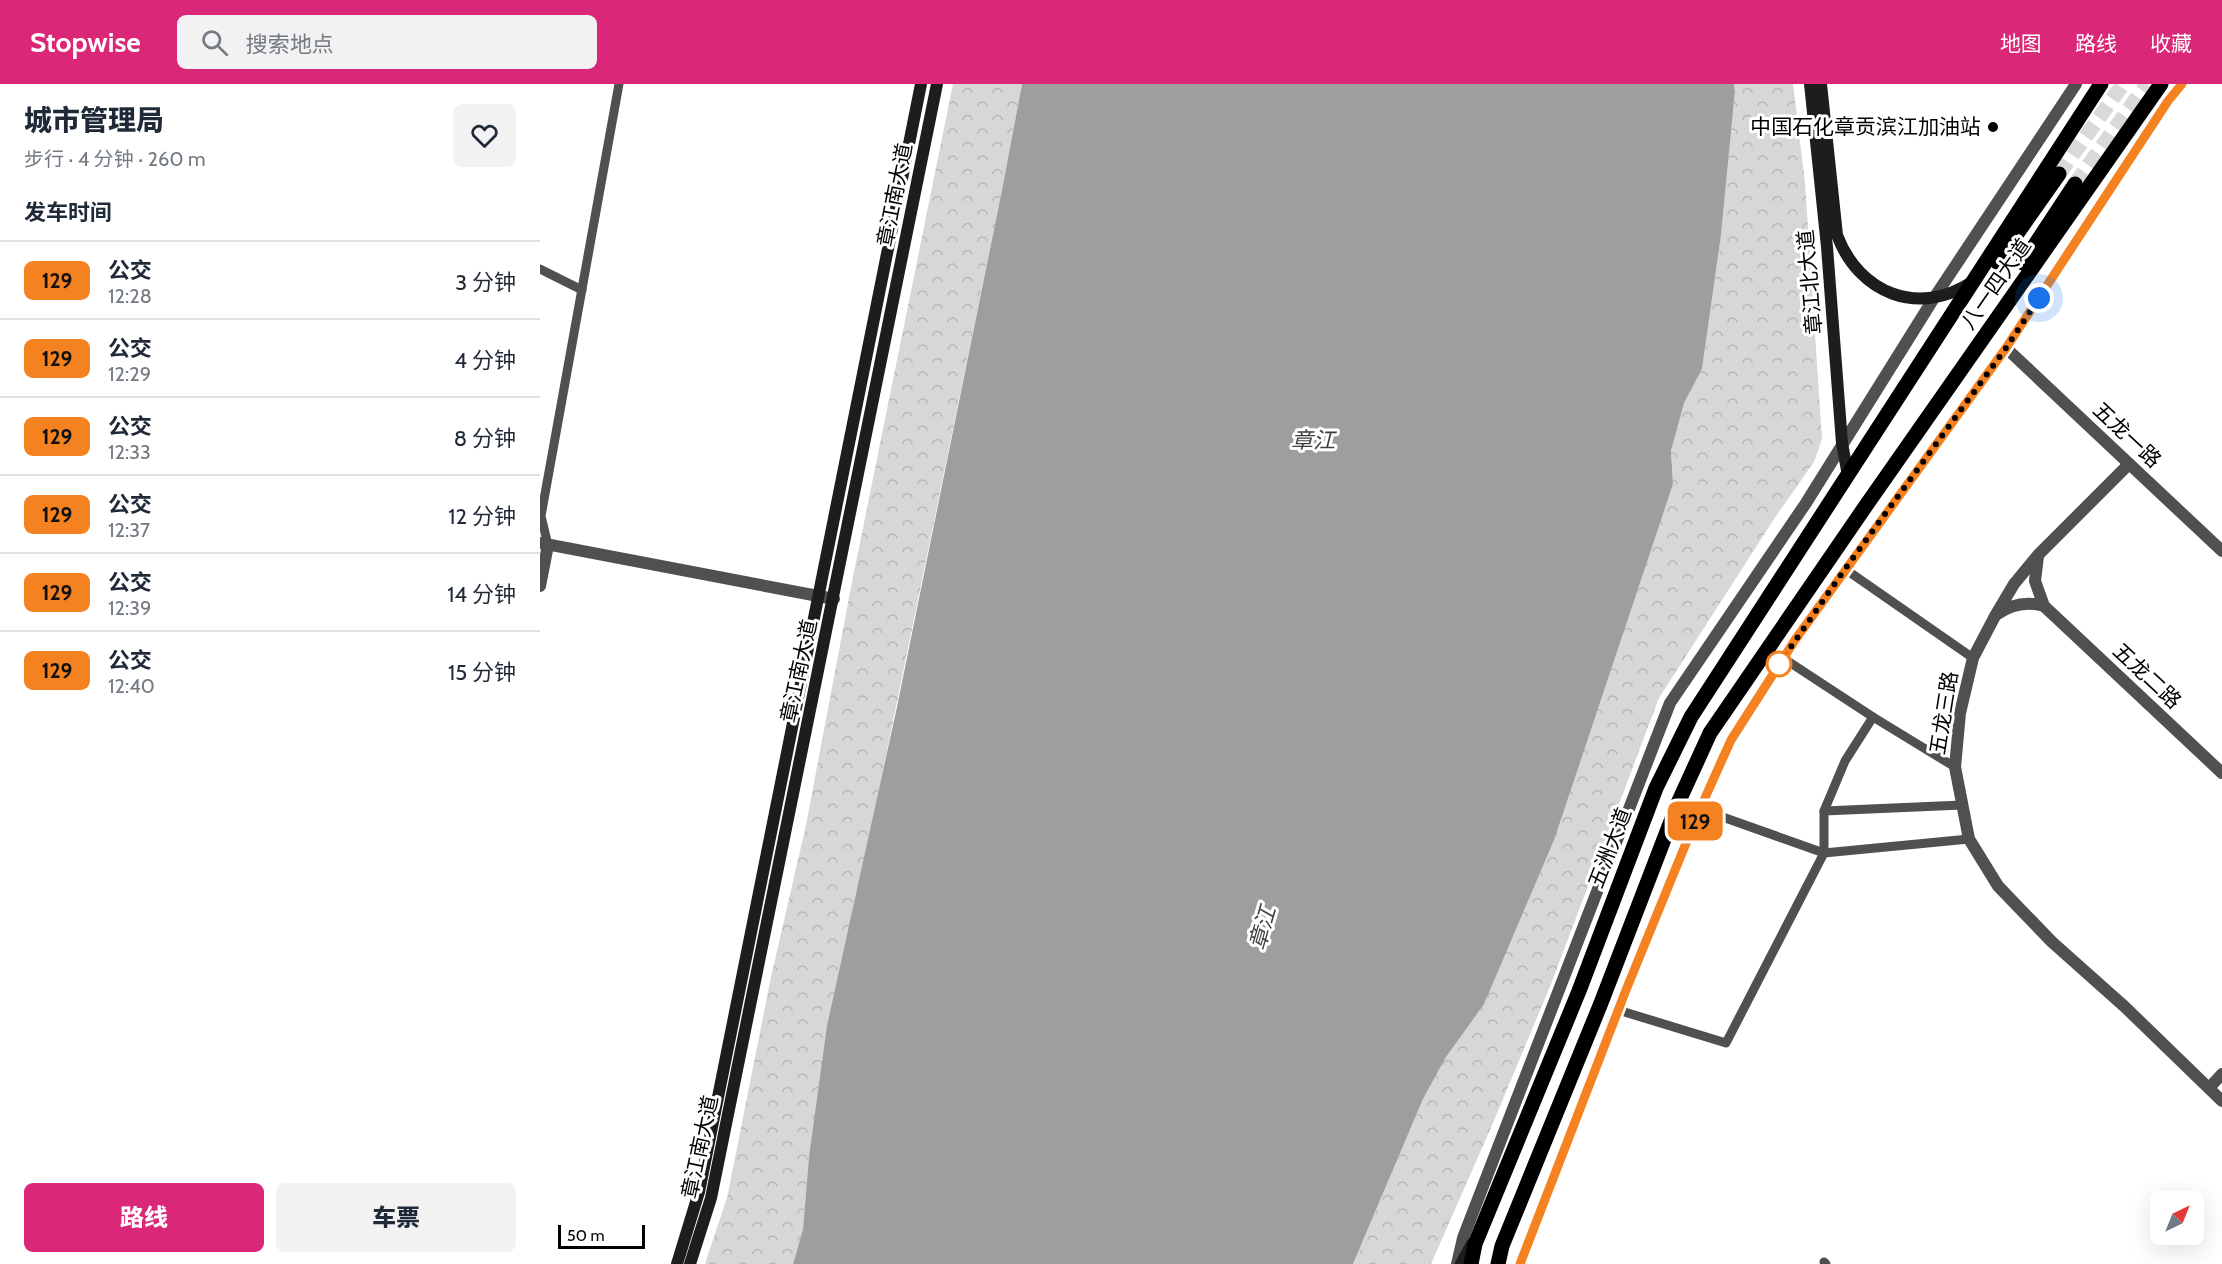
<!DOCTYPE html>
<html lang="zh">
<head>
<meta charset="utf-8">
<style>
	body { margin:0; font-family:Cabin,"Noto Sans SC",sans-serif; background:#f2f2f3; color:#1f2937; height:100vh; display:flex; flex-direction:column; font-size:22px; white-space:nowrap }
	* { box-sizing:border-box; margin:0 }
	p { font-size:20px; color:#747a83 }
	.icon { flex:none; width:33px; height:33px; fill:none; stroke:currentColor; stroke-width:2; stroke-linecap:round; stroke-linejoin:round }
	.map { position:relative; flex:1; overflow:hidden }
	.panel { display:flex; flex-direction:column; background:#fff; width:540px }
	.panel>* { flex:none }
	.badge { padding:0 12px; border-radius:9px; font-size:21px; line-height:39px }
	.needle { width:39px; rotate:43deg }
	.tools { position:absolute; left:1610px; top:1107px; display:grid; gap:12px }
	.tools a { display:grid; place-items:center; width:54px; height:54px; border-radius:9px; background:#fff; box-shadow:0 6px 24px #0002; font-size:30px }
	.scale { position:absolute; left:18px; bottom:15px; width:87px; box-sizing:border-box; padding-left:6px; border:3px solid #000; border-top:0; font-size:16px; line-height:21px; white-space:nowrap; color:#000; -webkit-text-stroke:4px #fff; paint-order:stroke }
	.you { position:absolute; width:30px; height:30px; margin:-15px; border:4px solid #fff; border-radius:50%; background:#1a73e8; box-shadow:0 0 0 9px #1a73e833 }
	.map>.badge { position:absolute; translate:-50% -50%; box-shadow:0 0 0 3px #fff }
	h2 { padding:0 24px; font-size:22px; line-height:54px }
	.round { display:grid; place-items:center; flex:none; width:63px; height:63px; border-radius:9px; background:#f2f2f3 }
	.overview { display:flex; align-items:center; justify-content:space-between; height:102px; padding:0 24px }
	h1 { font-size:28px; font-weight:800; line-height:45px }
	.action { display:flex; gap:12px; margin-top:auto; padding:12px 24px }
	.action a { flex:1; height:69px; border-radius:9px; background:#db2777; color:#fff; font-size:24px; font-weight:800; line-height:69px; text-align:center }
	.action a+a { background:#f2f2f3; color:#1f2937 }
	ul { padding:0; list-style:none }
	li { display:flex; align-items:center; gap:18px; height:78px; padding:0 24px; border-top:2px solid #e0e1e3 }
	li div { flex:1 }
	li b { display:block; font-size:22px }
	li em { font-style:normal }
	li .badge { min-width:66px; font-weight:700; text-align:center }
	header { display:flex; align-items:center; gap:36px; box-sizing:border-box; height:84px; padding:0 30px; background:#db2777; color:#fff }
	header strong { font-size:28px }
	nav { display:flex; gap:33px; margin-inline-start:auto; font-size:21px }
	.search { width:420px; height:54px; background:#f2f2f3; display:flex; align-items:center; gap:15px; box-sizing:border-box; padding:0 21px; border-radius:9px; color:#747a83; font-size:22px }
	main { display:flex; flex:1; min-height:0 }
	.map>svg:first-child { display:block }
	.park { fill:url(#park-crowns) }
	.water { fill:#9e9e9e }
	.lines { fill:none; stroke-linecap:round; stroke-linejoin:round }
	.primary-tunnel { stroke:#d9d9d9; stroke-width:15; stroke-dasharray:15 8; stroke-linecap:butt }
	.minor { stroke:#505050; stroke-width:9 }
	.tertiary { stroke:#505050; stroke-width:12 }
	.secondary { stroke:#1d1d1d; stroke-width:12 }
	.primary { stroke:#000; stroke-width:15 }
	.line-casing { stroke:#fff; stroke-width:14 }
	.line { stroke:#f58220; stroke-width:9 }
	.walk { stroke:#000; stroke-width:6; stroke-dasharray:0 10.8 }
	.poi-dot { fill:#000; stroke:#fff; stroke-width:2 }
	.stop-dot { fill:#fff; stroke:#f58220; stroke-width:3 }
	.labels { text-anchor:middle; stroke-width:6; stroke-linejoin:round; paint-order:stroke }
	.poi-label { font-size:21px; fill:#000; stroke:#fff; text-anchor:end }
	.street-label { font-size:21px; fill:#000; stroke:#fff }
	.water-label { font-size:22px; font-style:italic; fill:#3f3f3f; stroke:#fff }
</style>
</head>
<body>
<header>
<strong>Stopwise</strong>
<div class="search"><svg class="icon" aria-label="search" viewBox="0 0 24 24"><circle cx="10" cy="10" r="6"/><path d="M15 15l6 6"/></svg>搜索地点</div>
<nav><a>地图</a><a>路线</a><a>收藏</a></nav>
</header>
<main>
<section class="panel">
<div class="overview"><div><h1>城市管理局</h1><p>步行 · 4 分钟 · 260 m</p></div><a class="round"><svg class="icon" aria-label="heart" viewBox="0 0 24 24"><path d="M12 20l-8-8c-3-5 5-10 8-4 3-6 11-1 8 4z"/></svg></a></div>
<h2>发车时间</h2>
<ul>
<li><span class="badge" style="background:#f58220;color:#111">129</span><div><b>公交</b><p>12:28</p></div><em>3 分钟</em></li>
<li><span class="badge" style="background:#f58220;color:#111">129</span><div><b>公交</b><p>12:29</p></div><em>4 分钟</em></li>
<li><span class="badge" style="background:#f58220;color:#111">129</span><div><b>公交</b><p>12:33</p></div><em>8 分钟</em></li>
<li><span class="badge" style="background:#f58220;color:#111">129</span><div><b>公交</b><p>12:37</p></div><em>12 分钟</em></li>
<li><span class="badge" style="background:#f58220;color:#111">129</span><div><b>公交</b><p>12:39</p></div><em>14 分钟</em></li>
<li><span class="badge" style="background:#f58220;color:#111">129</span><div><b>公交</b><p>12:40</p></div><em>15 分钟</em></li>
</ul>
<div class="action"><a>路线</a><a>车票</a></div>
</section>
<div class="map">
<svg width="1682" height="1180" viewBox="0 0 1682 1180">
	<defs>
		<pattern id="park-crowns" width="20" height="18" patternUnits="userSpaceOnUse" patternTransform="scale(1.5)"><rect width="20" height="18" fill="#d7d7d7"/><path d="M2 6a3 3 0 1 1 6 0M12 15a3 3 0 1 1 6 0" fill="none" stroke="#b7b7b7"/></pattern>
	</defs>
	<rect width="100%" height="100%" fill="#fff"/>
	<g class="park">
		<polygon points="413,0 482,0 462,106 326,769 269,1073 263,1145 253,1180 165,1180 187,1114 231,893 266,741 311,503"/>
		<polygon points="1194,0 1253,0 1265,99 1282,355 1274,378 1234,435 1119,614 1011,900 953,1039 891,1180 813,1180 883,1015 906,973 1090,524 1133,400 1131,367 1144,319 1162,285 1181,151 1195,7"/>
	</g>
	<polygon class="water" points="482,0 1194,0 1195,7 1181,151 1162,285 1144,319 1131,367 1133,400 1014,756 944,920 906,973 883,1015 813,1180 253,1180 263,1145 269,1073 287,942 357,623 462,106"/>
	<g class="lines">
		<g class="primary-tunnel">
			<polyline points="1519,90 1583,0"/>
			<polyline points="1535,100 1607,0"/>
		</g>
		<g class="minor">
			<polyline points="0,185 42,206"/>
			<polyline points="8,461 1,432 79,0"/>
			<polyline points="1305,485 1433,574"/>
			<polyline points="1243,574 1333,633 1415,683"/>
			<polyline points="1160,725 1284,769 1429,755"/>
			<polyline points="1284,727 1422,721"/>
			<polyline points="1078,926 1186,959 1284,769 1284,727 1305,677 1333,633"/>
			<polyline points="1284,1178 1286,1180"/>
		</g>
		<g class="tertiary">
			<polyline points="1466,264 1682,467"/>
			<polyline points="1589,380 1498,471 1474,500 1455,532 1433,574 1420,629 1415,683 1429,755 1458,802 1512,858 1585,923 1682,1017"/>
			<polyline points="0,459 294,515"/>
			<polyline points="1498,472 1495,497 1504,522 1682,689"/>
			<polyline points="0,502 8,461"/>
			<path d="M1456,531C1471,520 1487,517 1504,522"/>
			<polyline points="1669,1004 1682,990"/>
			<polyline points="917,1180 923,1154 1130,619 1266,419 1394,214 1536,0"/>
			<polyline points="980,1180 1078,926 1160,725 1191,656 1243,574 1466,264 1628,17 1642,0"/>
		</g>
		<g class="secondary">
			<polyline points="1270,0 1287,163 1302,359 1308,392"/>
			<path d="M1281,0L1297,151C1319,210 1379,233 1432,198"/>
			<polyline points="137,1180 159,1108 381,0"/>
			<polyline points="150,1180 171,1114 397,0"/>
			<polyline points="921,1180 932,1160"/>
		</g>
		<g class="primary">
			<polyline points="1457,178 1519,90"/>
			<polyline points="1483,179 1535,100"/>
			<polyline points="931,1180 935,1160 1039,907 1116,704 1151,633 1561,0"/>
			<polyline points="958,1180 962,1162 1061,919 1138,719 1170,649 1325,423 1621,0"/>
		</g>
	</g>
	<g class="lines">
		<defs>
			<polyline id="line" points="980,1180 1086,906 1160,725 1191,656 1255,556 1466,264 1628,17 1642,0"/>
		</defs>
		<use href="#line" class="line-casing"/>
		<use href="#line" class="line"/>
		<polyline class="walk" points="1239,580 1305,485 1466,264 1499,214"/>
	</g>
	<circle class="poi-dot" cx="1453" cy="43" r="6"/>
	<circle class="stop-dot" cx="1239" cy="580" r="12"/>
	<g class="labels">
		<g class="poi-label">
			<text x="1441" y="50">中国石化章贡滨江加油站</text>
		</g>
		<g class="street-label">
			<text transform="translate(355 111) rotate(-79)" y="7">章江南大道</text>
			<text transform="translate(1270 198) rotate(-95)" y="7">章江北大道</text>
			<text transform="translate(1456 200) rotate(-55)" y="7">八一四大道</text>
			<text transform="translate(1587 351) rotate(43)" y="7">五龙一路</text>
			<text transform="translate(259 587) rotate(-78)" y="7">章江南大道</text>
			<text transform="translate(1607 592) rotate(43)" y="7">五龙二路</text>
			<text transform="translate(1404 629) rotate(-81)" y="7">五龙三路</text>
			<text transform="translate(1070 764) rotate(-69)" y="7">五洲大道</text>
			<text transform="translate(160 1063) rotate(-78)" y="7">章江南大道</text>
		</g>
		<g class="water-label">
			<text x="773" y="364">章江</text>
			<text transform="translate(722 844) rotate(-74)" y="8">章江</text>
		</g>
	</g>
</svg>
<div class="tools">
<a><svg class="needle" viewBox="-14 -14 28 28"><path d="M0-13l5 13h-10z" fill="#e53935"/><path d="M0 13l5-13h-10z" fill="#747a83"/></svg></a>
</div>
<div class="scale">50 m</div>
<div class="you" style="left:1499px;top:214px"></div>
<b class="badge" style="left:1155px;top:737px;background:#f58220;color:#111">129</b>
</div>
</main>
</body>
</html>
